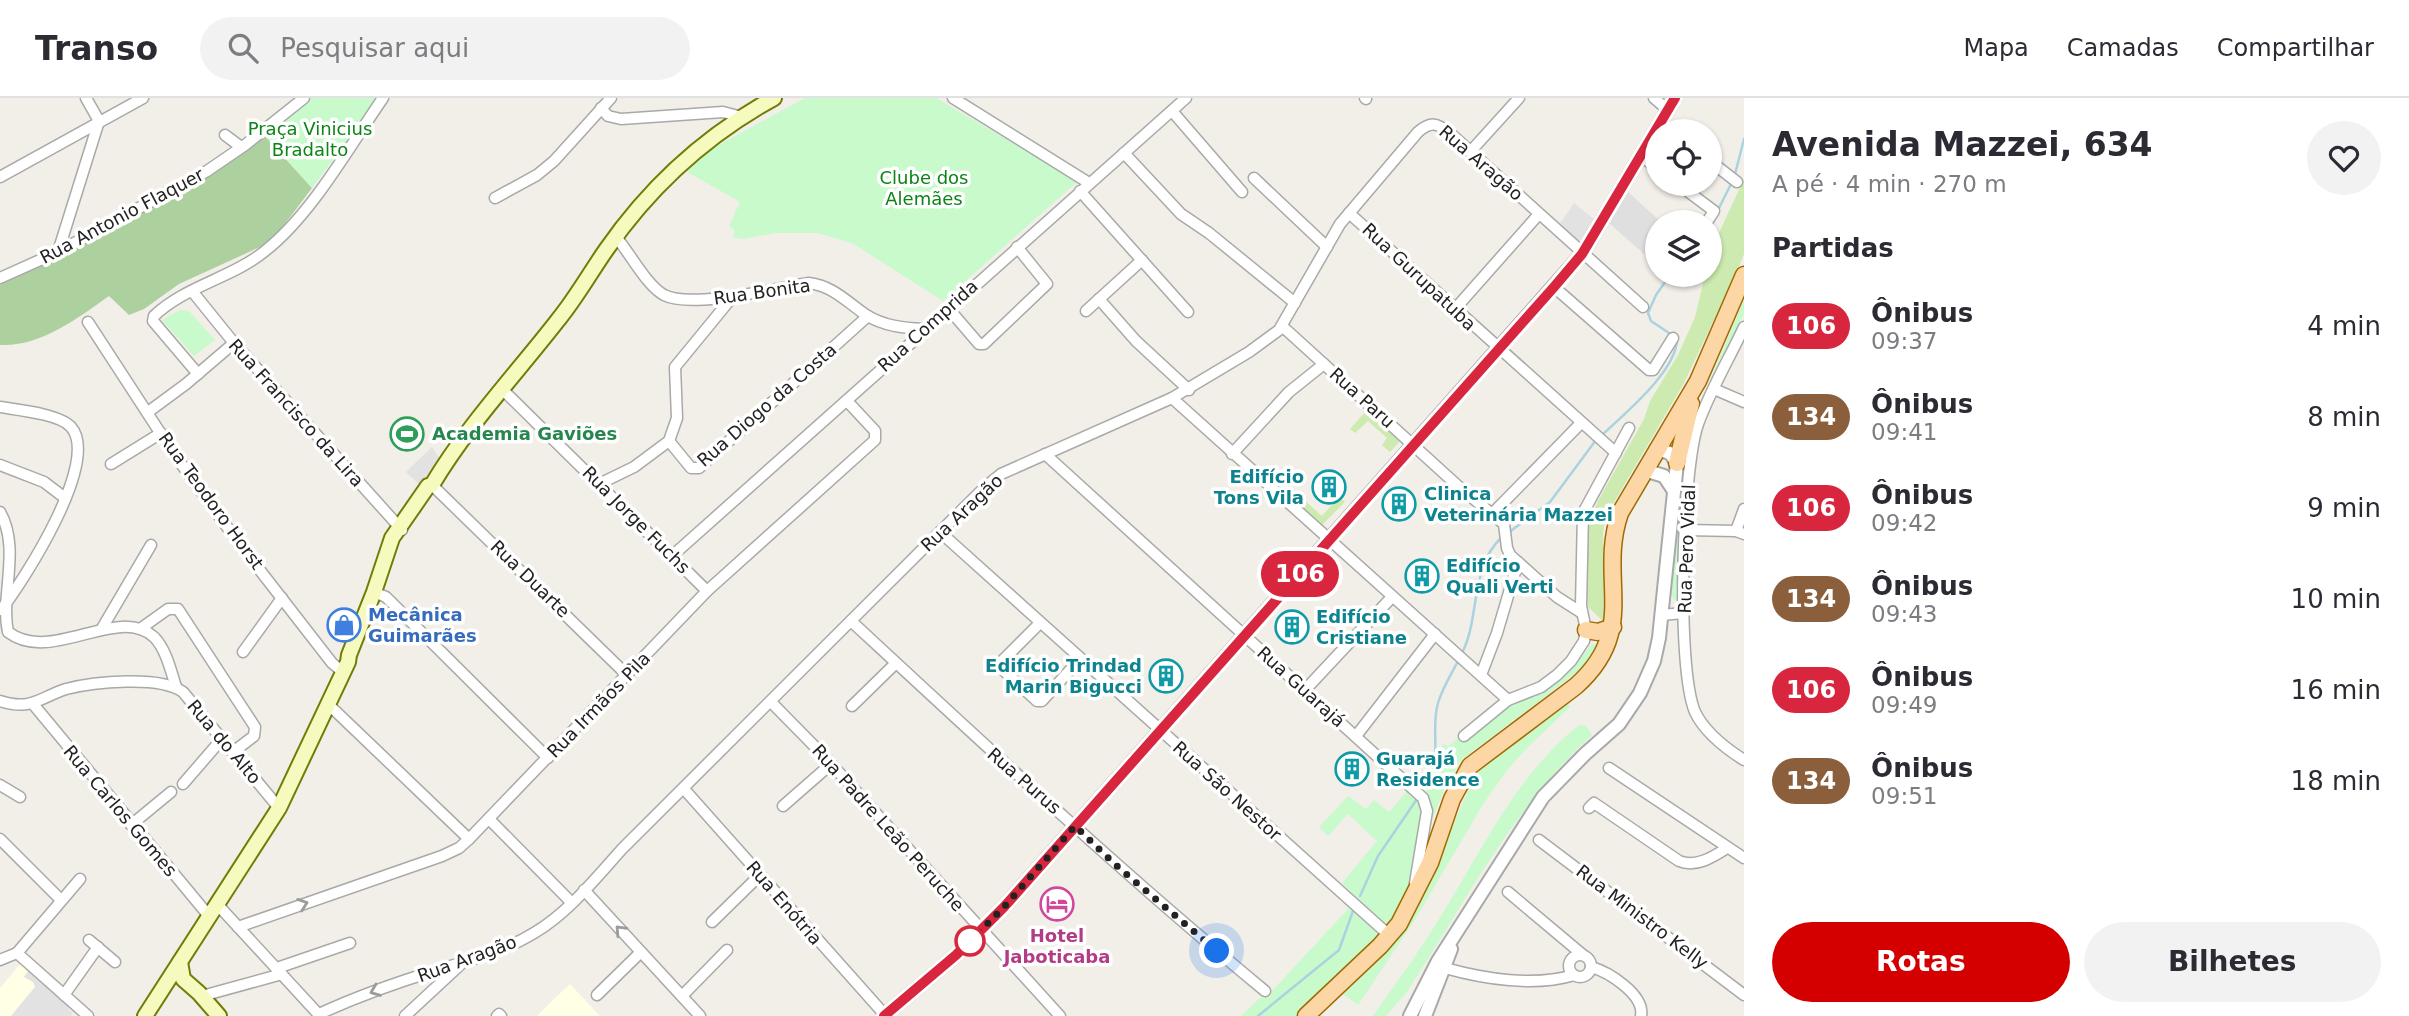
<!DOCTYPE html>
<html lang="pt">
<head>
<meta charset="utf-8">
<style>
	body { margin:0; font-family:"DejaVu Sans",sans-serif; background:#f2f2f3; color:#2b2b33; height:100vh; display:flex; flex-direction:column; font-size:26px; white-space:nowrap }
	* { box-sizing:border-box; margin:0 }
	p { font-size:23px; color:#7c7c81 }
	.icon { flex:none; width:38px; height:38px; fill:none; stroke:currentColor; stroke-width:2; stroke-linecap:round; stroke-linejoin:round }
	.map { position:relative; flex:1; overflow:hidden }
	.sheet { display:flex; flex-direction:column; background:#fff; width:665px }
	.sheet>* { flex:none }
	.badge { padding:0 14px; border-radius:23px; font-size:24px; line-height:46px }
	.buttons { position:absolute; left:1645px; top:21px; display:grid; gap:14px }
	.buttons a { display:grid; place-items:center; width:77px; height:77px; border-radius:50%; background:#fff; box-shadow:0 2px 5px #0004; font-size:35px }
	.you { position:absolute; width:35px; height:35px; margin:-18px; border:5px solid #fff; border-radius:50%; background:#1a73e8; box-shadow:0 0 0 10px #1a73e833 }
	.map>.badge { position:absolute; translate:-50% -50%; box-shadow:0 0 0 4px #fff }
	h2 { padding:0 28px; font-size:26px; line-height:63px }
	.round { display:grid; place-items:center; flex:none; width:74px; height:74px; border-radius:37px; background:#f2f2f3 }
	.head { display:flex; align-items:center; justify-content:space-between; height:119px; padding:0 28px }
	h1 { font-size:33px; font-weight:700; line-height:52px }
	.action { display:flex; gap:14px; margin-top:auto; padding:14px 28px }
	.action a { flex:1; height:80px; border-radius:42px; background:#d40000; color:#fff; font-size:28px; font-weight:700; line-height:80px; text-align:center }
	.action a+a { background:#f2f2f3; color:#2b2b33 }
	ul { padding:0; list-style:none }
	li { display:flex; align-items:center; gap:21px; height:91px; padding:0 28px }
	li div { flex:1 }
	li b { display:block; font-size:26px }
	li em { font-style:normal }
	li .badge { min-width:77px; font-weight:700; text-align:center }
	header { display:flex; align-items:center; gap:42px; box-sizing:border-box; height:98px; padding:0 35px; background:#fff; border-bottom:2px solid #e1e1e2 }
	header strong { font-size:33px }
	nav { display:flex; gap:38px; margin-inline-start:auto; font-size:24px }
	.search { width:490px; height:63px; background:#f2f2f3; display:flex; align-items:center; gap:18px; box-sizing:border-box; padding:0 24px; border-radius:38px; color:#7c7c81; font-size:26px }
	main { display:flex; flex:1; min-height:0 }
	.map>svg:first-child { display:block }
	.residential { fill:#e0dfdf }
	.education { fill:#ffffe5 }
	.grass { fill:#cdebb0 }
	.forest { fill:#add19e }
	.park { fill:#c8facc }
	.parking { fill:#e2e2e2 }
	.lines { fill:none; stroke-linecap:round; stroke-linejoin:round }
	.stream { stroke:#aad3df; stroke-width:2.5 }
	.minor-casing { stroke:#a9a9a9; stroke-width:13 }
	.tertiary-casing { stroke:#a9a9a9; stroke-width:16 }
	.secondary-casing { stroke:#707d05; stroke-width:18 }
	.primary-casing { stroke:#a06b00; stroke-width:19 }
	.minor { stroke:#fff; stroke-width:10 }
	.tertiary { stroke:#fff; stroke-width:12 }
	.secondary { stroke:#f7fabf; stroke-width:14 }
	.primary { stroke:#fcd6a4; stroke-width:16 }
	.oneway { stroke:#9c9c9c }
	.line-casing { stroke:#fff; stroke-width:16 }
	.line { stroke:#d7263d; stroke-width:10 }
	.walk { stroke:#222; stroke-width:7; stroke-dasharray:0 12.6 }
	.stop-dot { fill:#fff; stroke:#d7263d; stroke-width:3.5 }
	.labels { text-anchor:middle; stroke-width:7; stroke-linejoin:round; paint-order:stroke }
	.park-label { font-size:18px; fill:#0c8416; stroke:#fff }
	.street-label { font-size:18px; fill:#222; stroke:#fff }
	.leisure-label { font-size:18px; font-weight:bold; fill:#27864d; stroke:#fff; text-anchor:start }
	.culture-label { font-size:18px; font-weight:bold; fill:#0d838f; stroke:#fff; text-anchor:start }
	.shop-label { font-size:18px; font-weight:bold; fill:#366cbe; stroke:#fff; text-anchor:start }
	.hotel-label { font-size:18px; font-weight:bold; fill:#b23c85; stroke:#fff }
</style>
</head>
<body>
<header>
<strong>Transo</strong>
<div class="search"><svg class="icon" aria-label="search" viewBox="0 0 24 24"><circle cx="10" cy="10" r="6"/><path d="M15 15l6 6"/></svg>Pesquisar aqui</div>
<nav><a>Mapa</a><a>Camadas</a><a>Compartilhar</a></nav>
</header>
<main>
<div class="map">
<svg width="1744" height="918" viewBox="0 0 1744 918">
	<rect width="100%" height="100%" fill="#f2efe9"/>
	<polygon class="residential" points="1628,94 1661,124 1657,124 1657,154 1651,162 1609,125"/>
	<g class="education">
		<polygon points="21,865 65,903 62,918 0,918 0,890"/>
		<polygon points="570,886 600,918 537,918 556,899"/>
	</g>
	<g class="grass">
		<polygon points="1744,81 1744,156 1739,169 1684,285 1606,418 1603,434 1606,526 1588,509 1585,457 1588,426 1599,401 1644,321 1650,303 1678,257 1695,219 1705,177 1710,177 1711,152"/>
		<polygon points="1366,313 1400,343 1390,354 1382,347 1387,340 1368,323 1355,335 1350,331"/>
		<polygon points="1295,394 1322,418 1339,399 1345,404 1322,427 1291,399"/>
	</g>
	<path class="forest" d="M264,37L312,90L275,139L260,149L179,186L144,211L129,217L109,198C78,220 40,249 0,247V187L62,159L204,80Z"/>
	<g class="park">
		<polygon points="312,0 378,0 312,90 264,37"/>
		<polygon points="805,0 936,0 1078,83 943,203 852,145 817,135 776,135 742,141 732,139 735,133 729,128 740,104 687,74 711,51"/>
		<polygon points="1744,202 1744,216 1718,271 1684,365 1680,414 1678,501 1675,503 1671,497 1676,402 1690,329"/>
		<polygon points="180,212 189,213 215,242 194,258 162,222"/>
		<path d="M1593,545L1597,547L1598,552L1588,566L1461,662L1444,692L1423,745C1428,723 1438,707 1423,688L1443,646L1449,648L1481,618L1483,620L1511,605L1536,598L1576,565Z"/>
		<polygon points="1565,602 1570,609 1530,647 1508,671 1482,708 1416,820 1358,907 1343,896 1384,857 1417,812 1473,681 1481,670"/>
		<path d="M1579,627L1586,628L1592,637C1513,709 1465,805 1407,894L1386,918H1373C1395,886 1419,854 1439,821C1481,754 1515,678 1579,627Z"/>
		<polygon points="1407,693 1424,708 1407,800 1390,826 1383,824 1342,785 1377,743 1348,716 1328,738 1319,729 1348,698 1366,711 1374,702 1389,714"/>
		<polygon points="1350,809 1378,835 1379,840 1298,918 1241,918 1260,900 1271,899 1271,894"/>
	</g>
	<g class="parking">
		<polygon points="1574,105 1595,122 1582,142 1578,143 1559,127"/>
		<polygon points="432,349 440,361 420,387 406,374"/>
		<polygon points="28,873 70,909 68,912 73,915 71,918 11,918 35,889 33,884 24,879"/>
	</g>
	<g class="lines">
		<g class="stream">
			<polyline points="1734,80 1744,41"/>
			<polyline points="1717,114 1731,86"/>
			<polyline points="1670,177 1656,197 1648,215 1651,223 1672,237"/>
			<path d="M1601,338C1623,317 1677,273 1677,241"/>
			<polyline points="1508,435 1550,404 1596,342"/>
			<path d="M1463,553C1480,518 1470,468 1502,439"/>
			<path d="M1426,687C1443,664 1430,631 1438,605C1442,591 1450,578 1457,565"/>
			<polyline points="1360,798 1378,758 1417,701"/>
			<polyline points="1258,918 1339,852 1353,813"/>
		</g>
		<defs>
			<g id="minor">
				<polyline points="953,0 1089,85"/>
				<polyline points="1365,0 1366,1"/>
				<polyline points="1654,0 1668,12"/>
				<polyline points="601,10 608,18 621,21 723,14 742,19"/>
				<polyline points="1172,13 1242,94"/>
				<polyline points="1660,24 1672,33"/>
				<polyline points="225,37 241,49"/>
				<polyline points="1470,54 1519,0"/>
				<polyline points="1124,55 1181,116 1209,135 1295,205"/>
				<polyline points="1640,57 1657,70"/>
				<polyline points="1710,63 1737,84"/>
				<polyline points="0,79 143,0"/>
				<polyline points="1254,80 1327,149"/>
				<polyline points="1678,86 1714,113 1707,124"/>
				<polyline points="1080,93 1188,214"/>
				<polyline points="495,100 537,77 554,63 611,0"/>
				<polyline points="1349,115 1616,355"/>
				<path d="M616,139C630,155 646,187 664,197C691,211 777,190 809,185C833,188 847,204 866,217C884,228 903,230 924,231"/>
				<polyline points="58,154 99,23 86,0"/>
				<polyline points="0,180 58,154 207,73 245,47 304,0"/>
				<polyline points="1554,189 1649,272 1653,272 1673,240"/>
				<polyline points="192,193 234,245 402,432"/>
				<polyline points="1099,201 1136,243 1189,292"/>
				<polyline points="948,210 979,246 984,246 1047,186 1017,149"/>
				<polyline points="1455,211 1539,116"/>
				<polyline points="1086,213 1142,162"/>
				<polyline points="88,224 174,356 238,444 332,565 343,574"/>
				<polyline points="1282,228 1458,388 1504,426 1507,450 1510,457 1557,499 1582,515"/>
				<path d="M1744,229C1729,261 1710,293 1698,326C1682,373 1676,569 1695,614C1705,635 1725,650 1744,662"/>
				<path d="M198,276L153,223L154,218C185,188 232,180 265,153C312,116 349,49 383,0"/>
				<polyline points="1714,291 1744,304"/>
				<polyline points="503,292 707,493"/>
				<polyline points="1172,300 1508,602"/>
				<path d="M0,309C18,312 60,316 71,329C101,363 24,482 1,512"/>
				<polyline points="148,314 186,286 234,245"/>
				<polyline points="669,343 691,370 699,370 868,218"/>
				<polyline points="1045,356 1423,700 1427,713 1415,785"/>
				<polyline points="1232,356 1289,294 1324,266"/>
				<polyline points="111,366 161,335"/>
				<polyline points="0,367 44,384 65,400"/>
				<polyline points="599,386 634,369 669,343 677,320 675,269 734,197"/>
				<polyline points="432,387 627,577"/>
				<path d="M0,414C21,451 0,497 8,534C51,567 117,506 154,539C166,551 171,573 176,589"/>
				<polyline points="1492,416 1581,325"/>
				<polyline points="1685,432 1736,433 1744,436"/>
				<polyline points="1736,433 1744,411"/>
				<polyline points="940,434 1390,838"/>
				<polyline points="672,458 1186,0"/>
				<polyline points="374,494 386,499 548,660"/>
				<polyline points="1662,517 1683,515"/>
				<path d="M851,523C987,649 1122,775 1265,893"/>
				<polyline points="1040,525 1002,563 1001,570 1037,603 1042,603 1080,561"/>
				<polyline points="140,531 168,511 178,511 255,629 254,638 233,654"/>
				<polyline points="101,532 151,447"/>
				<polyline points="243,554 282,500"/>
				<polyline points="1481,577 1497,535 1518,464"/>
				<polyline points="1305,592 1392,499"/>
				<path d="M0,603C31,613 39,600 66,591C93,584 160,577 183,594L279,710"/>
				<polyline points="771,604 824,658 1060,918"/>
				<polyline points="33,606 209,818"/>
				<polyline points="328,606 469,741"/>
				<polyline points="852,608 896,565"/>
				<polyline points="1356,638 1435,536"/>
				<polyline points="1464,638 1508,602 1541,589 1557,577 1571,563 1584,543 1586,532 1581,508 1583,415 1629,330"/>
				<polyline points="1609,670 1744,760"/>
				<polyline points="183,686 221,642"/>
				<polyline points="0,687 20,699"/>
				<polyline points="684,691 885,917"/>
				<polyline points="783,708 831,666"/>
				<path d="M1589,710L1594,705L1679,763C1696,770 1713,759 1727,750"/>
				<polyline points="489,721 571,804"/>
				<polyline points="131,727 171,694"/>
				<polyline points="0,741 61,802"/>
				<polyline points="1539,742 1744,897"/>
				<polyline points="80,781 17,855 88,918"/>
				<polyline points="584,792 700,918"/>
				<polyline points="1508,794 1583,857"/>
				<polyline points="217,806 320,918"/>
				<polyline points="712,824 760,777"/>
				<polyline points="238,829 442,758 459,750 469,741 707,493 875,342 875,333 847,303"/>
				<polyline points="89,842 115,864"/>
				<circle cx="1580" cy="868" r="11"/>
				<polyline points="0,862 17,855"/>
				<path d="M1591,869C1609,874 1645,897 1641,918"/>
				<polyline points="277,870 350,845"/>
				<path d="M1445,870C1484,881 1535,889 1574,877"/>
				<polyline points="64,897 98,849"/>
				<polyline points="597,897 641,854"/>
				<polyline points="202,898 282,876"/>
				<polyline points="682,898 727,852"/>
				<path d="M319,916C356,899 395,885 434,873C467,863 503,854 534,835C568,815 596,780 622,751L984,390L1001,376L1172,300L1249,254L1279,232L1340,126L1418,34C1431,23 1437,25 1450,35L1643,209"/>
				<polyline points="405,918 460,867"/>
				<polyline points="497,918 499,916 501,918"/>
			</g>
			<g id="tertiary">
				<polyline points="1644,372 1664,378 1674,393"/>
				<polyline points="884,918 956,857 1004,809 1582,156 1675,0"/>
				<polyline points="1410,918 1438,863 1543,699 1585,656 1619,626 1640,595 1654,563 1659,540 1677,365 1670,355 1656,351"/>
				<polyline points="1425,918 1451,851"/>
			</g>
			<g id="secondary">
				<polyline points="180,864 183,881 199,895 219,918"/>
				<path d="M145,918L279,710L348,564L349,557L374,494L392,440L428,388L432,387C467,328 516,276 558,222C576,200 590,175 606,152C651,87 705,38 774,0"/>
			</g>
			<g id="primary">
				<polyline points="1677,365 1691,306"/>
				<polyline points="1586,532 1598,534 1613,529"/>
				<path d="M1306,918L1380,848L1399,826L1430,765L1452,701L1470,668L1576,588C1640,531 1597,481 1620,415L1698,283L1744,177"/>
			</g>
		</defs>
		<use href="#minor" class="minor-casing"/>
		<use href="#tertiary" class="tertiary-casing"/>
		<use href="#secondary" class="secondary-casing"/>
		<use href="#primary" class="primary-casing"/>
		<use href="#minor" class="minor"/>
		<use href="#tertiary" class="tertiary"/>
		<use href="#secondary" class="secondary"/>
		<use href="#primary" class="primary"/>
	</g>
	<defs><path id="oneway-chevron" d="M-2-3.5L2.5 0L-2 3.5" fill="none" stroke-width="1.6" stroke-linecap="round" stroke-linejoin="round" transform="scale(1.75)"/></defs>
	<g class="oneway">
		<use href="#oneway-chevron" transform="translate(303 806) rotate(-19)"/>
		<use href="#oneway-chevron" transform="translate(620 832) rotate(-133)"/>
		<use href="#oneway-chevron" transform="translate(375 893) rotate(159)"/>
	</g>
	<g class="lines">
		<defs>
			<polyline id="line" points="884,918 956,857 1004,809 1554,189 1582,156 1675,0"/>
		</defs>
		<use href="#line" class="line-casing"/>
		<use href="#line" class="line"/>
		<polyline class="walk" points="970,843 1004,809 1075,728 1119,770 1217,853"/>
	</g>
	<defs>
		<symbol id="stadium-ring" viewBox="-11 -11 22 22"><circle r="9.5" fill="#fff" stroke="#2e9e5b" stroke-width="1.5"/><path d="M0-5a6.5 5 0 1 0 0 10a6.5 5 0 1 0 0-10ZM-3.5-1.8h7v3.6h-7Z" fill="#2e9e5b"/></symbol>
		<symbol id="building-ring" viewBox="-11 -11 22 22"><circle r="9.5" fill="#fff" stroke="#0f9aa8" stroke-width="1.5"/><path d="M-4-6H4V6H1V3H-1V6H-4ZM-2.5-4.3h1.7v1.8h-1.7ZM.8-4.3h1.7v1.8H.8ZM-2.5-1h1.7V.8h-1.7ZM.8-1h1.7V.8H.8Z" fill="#0f9aa8"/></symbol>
		<symbol id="shop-ring" viewBox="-11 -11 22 22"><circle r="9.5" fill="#fff" stroke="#3f7fe0" stroke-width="1.5"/><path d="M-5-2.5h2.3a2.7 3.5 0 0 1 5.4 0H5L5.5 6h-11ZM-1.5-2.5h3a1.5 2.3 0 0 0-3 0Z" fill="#3f7fe0"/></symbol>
		<symbol id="hotel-ring" viewBox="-11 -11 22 22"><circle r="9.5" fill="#fff" stroke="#d1479c" stroke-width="1.5"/><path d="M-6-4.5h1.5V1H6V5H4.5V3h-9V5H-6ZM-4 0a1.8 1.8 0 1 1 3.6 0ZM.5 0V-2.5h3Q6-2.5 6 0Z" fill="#d1479c"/></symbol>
	</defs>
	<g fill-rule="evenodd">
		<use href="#stadium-ring" x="388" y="317" width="38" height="38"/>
		<use href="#building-ring" x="1310" y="370" width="38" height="38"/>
		<use href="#building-ring" x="1380" y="387" width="38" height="38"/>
		<use href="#building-ring" x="1403" y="459" width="38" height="38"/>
		<use href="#shop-ring" x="325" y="508" width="38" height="38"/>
		<use href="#building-ring" x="1273" y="510" width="38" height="38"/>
		<use href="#building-ring" x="1147" y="559" width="38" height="38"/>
		<use href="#building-ring" x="1333" y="652" width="38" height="38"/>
		<use href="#hotel-ring" x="1038" y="787" width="38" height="38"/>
	</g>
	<circle class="stop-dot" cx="970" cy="843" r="14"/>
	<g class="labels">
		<g class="park-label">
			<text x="310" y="37">Praça Vinicius<tspan x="310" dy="21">Bradalto</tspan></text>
			<text x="924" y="86">Clube dos<tspan x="924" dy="21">Alemães</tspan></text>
		</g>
		<g class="street-label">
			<text transform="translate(1481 65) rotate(41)" y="6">Rua Aragão</text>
			<text transform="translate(122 118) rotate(-28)" y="6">Rua Antonio Flaquer</text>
			<text transform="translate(1419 179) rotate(43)" y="6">Rua Gurupatuba</text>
			<text transform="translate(762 194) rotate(-8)" y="6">Rua Bonita</text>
			<text transform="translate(928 228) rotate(-42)" y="6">Rua Comprida</text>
			<text transform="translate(1362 300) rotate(42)" y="6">Rua Paru</text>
			<text transform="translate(767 307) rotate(-41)" y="6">Rua Diogo da Costa</text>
			<text transform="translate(296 315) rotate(48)" y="6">Rua Francisco da Lira</text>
			<text transform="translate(211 403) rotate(54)" y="6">Rua Teodoro Horst</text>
			<text transform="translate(962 415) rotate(-43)" y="6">Rua Aragão</text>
			<text transform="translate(636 422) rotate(45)" y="6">Rua Jorge Fuchs</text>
			<text transform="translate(1687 451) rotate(-88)" y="6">Rua Pero Vidal</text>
			<text transform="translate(530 481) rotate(44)" y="6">Rua Duarte</text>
			<text transform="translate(1301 589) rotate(42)" y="6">Rua Guarajá</text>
			<text transform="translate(599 607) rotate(-46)" y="6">Rua Irmãos Pìla</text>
			<text transform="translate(224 644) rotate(50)" y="6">Rua do Alto</text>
			<text transform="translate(1024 683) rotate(41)" y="6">Rua Purus</text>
			<text transform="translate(1227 693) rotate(42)" y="6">Rua São Nestor</text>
			<text transform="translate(120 713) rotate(50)" y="6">Rua Carlos Gomes</text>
			<text transform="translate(888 730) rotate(48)" y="6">Rua Padre Leão Peruche</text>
			<text transform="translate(784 805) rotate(49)" y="6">Rua Enótria</text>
			<text transform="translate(1642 819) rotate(37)" y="6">Rua Ministro Kelly</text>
			<text transform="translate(467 861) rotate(-20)" y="6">Rua Aragão</text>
		</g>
		<g class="leisure-label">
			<text x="432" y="342">Academia Gaviões</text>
		</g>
		<g class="culture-label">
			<text x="1304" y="385" text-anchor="end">Edifício<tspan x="1304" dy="21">Tons Vila</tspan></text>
			<text x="1424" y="402">Clinica<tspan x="1424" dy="21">Veterinária Mazzei</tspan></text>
			<text x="1446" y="474">Edifício<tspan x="1446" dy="21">Quali Verti</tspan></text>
			<text x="1316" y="525">Edifício<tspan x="1316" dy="21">Cristiane</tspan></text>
			<text x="1142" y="574" text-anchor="end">Edifício Trindad<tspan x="1142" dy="21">Marin Bigucci</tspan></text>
			<text x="1376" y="667">Guarajá<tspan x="1376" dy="21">Residence</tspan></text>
		</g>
		<g class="shop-label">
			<text x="368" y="523">Mecânica<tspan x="368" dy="21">Guimarães</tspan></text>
		</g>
		<g class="hotel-label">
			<text x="1057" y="844">Hotel<tspan x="1057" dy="21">Jaboticaba</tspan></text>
		</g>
	</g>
</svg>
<div class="buttons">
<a><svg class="icon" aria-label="locate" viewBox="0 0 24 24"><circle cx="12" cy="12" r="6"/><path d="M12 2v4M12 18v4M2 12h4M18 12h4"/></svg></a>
<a><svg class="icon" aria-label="layers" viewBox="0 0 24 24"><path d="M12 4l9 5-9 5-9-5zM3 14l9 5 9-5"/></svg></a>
</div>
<div class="you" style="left:1217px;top:853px"></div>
<b class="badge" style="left:1300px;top:476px;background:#d7263d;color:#fff">106</b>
</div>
<section class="sheet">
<div class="head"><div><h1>Avenida Mazzei, 634</h1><p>A pé · 4 min · 270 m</p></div><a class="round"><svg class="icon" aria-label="heart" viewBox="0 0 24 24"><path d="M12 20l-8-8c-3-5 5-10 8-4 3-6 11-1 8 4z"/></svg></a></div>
<h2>Partidas</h2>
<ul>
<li><span class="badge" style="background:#d7263d;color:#fff">106</span><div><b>Ônibus</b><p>09:37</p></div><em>4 min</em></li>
<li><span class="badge" style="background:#8b5e3c;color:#fff">134</span><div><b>Ônibus</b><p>09:41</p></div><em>8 min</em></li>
<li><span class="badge" style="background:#d7263d;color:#fff">106</span><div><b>Ônibus</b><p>09:42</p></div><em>9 min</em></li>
<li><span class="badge" style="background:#8b5e3c;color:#fff">134</span><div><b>Ônibus</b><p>09:43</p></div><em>10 min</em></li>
<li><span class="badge" style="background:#d7263d;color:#fff">106</span><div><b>Ônibus</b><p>09:49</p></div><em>16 min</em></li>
<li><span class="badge" style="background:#8b5e3c;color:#fff">134</span><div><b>Ônibus</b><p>09:51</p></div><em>18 min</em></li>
</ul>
<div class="action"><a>Rotas</a><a>Bilhetes</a></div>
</section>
</main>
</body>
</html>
